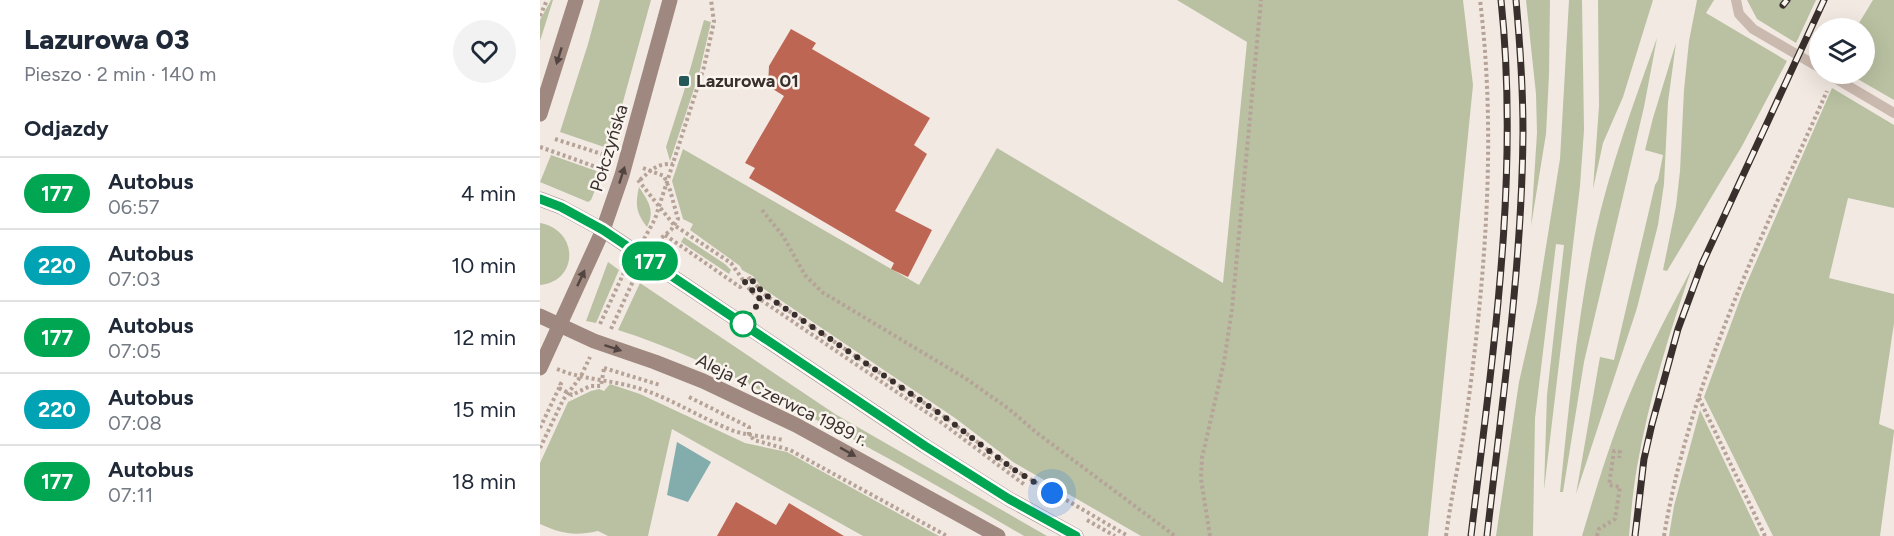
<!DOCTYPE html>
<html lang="pl">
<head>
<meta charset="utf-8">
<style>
	body { margin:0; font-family:Figtree,sans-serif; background:#f2f2f3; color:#1f2937; height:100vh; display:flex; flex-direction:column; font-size:22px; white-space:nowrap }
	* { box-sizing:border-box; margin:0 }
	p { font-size:20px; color:#747a83 }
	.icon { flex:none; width:33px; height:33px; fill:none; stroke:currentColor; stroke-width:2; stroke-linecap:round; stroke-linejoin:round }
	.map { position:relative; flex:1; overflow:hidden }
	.details { display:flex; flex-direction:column; background:#fff; width:540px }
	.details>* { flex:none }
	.badge { padding:0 12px; border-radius:20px; font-size:21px; line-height:39px }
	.controls { position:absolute; left:1269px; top:18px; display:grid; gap:12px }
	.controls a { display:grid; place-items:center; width:66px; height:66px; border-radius:50%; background:#fff; box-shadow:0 6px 24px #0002; font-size:30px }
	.you { position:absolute; width:30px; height:30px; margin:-15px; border:4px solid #fff; border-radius:50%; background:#1a73e8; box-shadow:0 0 0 9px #1a73e833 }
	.map>.badge { position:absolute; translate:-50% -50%; box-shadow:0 0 0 3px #fff }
	h2 { padding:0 24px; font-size:22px; line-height:54px }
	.round { display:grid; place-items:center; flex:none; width:63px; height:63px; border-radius:32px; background:#f2f2f3 }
	.head { display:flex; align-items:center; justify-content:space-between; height:102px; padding:0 24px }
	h1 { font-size:28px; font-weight:800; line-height:45px }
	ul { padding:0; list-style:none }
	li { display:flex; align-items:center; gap:18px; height:72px; padding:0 24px; border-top:2px solid #e0e1e3 }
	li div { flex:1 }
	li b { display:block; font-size:22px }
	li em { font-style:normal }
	li .badge { min-width:66px; font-weight:700; text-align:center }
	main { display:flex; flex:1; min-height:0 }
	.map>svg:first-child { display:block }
	.green { fill:#b9c1a2 }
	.water { fill:#82adac }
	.building { fill:#bd6654 }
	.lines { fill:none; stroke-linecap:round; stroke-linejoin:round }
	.path { stroke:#b6a398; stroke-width:4; stroke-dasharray:3 3; stroke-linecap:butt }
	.service { stroke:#cab9ae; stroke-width:10 }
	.secondary { stroke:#9e887f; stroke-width:15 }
	.rail-casing { stroke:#392f2c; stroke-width:7 }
	.rail { stroke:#faf4ee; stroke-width:4.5; stroke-dasharray:14; stroke-linecap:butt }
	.oneway { fill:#524541 }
	.line-casing { stroke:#fff; stroke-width:14 }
	.line { stroke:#00a651; stroke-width:9 }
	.walk { stroke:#392f2c; stroke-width:6; stroke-dasharray:0 10.8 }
	.poi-dot { fill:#245858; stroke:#faf4ee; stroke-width:2 }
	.stop-dot { fill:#fff; stroke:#00a651; stroke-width:3 }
	.labels { text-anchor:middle; stroke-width:5; stroke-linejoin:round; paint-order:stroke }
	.poi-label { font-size:18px; font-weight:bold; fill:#392f2c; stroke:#faf4ee; text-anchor:start }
	.street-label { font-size:18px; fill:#392f2c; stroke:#faf4ee }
</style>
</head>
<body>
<main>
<section class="details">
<div class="head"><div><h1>Lazurowa 03</h1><p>Pieszo · 2 min · 140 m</p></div><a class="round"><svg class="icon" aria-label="heart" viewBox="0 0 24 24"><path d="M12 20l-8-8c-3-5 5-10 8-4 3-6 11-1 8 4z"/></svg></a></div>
<h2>Odjazdy</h2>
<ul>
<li><span class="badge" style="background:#00a651;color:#fff">177</span><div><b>Autobus</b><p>06:57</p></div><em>4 min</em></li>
<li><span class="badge" style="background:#00a3b4;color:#fff">220</span><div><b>Autobus</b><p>07:03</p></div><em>10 min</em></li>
<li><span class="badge" style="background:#00a651;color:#fff">177</span><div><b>Autobus</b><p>07:05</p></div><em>12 min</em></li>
<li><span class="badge" style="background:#00a3b4;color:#fff">220</span><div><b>Autobus</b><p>07:08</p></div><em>15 min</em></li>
<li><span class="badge" style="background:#00a651;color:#fff">177</span><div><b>Autobus</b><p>07:11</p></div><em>18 min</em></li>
</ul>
</section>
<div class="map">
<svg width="1354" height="536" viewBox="0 0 1354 536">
	<rect width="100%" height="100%" fill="#f2e9e2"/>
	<g class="green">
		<polygon points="11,0 13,0 0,41 0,20"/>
		<polygon points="60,0 111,0 70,149 20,132 48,44"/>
		<polygon points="637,0 923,0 933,85 888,536 601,536 473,462 415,418 221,287 213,276 202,270 200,266 150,230 153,224 143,219 132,181 143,149 379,285 457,148 683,283 707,42"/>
		<polygon points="986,0 1010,0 1009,75 1006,134 991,226 997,133 996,94"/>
		<polygon points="1029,0 1042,0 1044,130 1040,186 1004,490 1007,395 1024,245 1016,244 995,418 993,536 956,536 979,382 997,303 1020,159"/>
		<polygon points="1058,0 1113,0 1083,97 1063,143 1053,189 1059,106"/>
		<polygon points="1157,0 1174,0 1166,13 1247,61 1202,146 1127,271 1123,270 1136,206 1140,171 1144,90 1149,41"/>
		<polygon points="1207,0 1276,0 1256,43 1217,19"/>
		<polygon points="1333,0 1354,0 1354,100 1309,74 1324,74 1324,28 1316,28"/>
		<polygon points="164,20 171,22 159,74 130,161 126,147 144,91"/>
		<path d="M1117,38L1104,107L1044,362L1023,492H1020C1029,406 1037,319 1055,234C1070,167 1094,102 1117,38Z"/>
		<polygon points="1136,43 1128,102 1124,184 1118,225 1097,308 1036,494 1060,357 1074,360 1115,185 1118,180 1123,155 1105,150 1113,118"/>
		<polygon points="1292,88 1354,125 1354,208 1308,198 1289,278 1354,294 1354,323 1339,424 1354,430 1354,432 1340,536 1233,536 1164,397 1202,294"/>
		<polygon points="11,155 62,173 51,200 48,202 0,182"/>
		<path d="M99,187C109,202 115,211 107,227C96,213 95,204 99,187Z"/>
		<path d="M0,223C39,230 39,281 0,285Z"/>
		<polygon points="144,237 185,264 191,270 189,274 141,242"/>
		<polygon points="68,262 79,270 56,323 46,321"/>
		<path d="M1152,268C1129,333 1109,399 1097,467C1093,490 1091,513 1089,536H1042C1056,489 1070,442 1089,396C1107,352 1130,310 1152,268Z"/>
		<path d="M100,283L295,414L507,536H484C412,494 339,452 265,414C204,381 144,351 78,330Z"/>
		<path d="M70,384L100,394L205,443L247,452L399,536H323L132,429L108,536H68L58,531C34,536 22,534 0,524V463L28,402L51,391L59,389L64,391Z"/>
		<polygon points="1160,410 1220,536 1129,536 1134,506"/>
	</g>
	<polygon class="water" points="137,442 171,462 148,502 127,495"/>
	<g class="building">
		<polygon points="251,29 276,43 272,49 390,118 374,145 387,154 355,211 392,230 368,277 351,269 354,263 209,178 215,168 205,163 244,96 228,86 229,66"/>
		<polygon points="196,502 236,525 249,503 304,536 177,536"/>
	</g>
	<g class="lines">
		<g class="path">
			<polyline points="0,16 7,0"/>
			<polyline points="15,139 68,156"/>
			<polyline points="0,147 65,170"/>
			<polyline points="103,168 124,176 130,190 138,219 131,230 120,239"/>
			<polyline points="98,180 134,225 191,263 210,290 221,300 398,420 485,485"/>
			<path d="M100,180C111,170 117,163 133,164"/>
			<polyline points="222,210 243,236 265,275 282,292 425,378 469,409 497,433 635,536"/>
			<polyline points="125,235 200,287 210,278 224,294 402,415 473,469 588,536"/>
			<polyline points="104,239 115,219 164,67 174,22 171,0"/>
			<polyline points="60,324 87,266"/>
			<polyline points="71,329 94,279"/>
			<polyline points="64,368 120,385"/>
			<path d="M17,369C43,380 74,380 101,389C132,399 159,417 189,429C205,436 225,436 243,440"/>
			<polyline points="19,388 32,395 50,386 61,386 64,368"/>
			<polyline points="149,397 209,427 209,434 214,440 250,450 407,536"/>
			<polyline points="1159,398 1225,536"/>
			<polyline points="0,428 21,384 17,382"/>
			<polyline points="0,448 23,400 41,376 50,357"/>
			<polyline points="547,520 575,536"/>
			<polyline points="670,536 661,479 662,458 684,362 692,309 721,0"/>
			<path d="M906,536C911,497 920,458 926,419C945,281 957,139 940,0"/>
			<polyline points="1057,536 1059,529 1075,519 1080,487 1069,485 1074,451 1080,452 1079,458"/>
			<path d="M1124,536C1150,379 1223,235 1287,91"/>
		</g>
		<g class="service">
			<polyline points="1196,0 1199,14 1213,29 1280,68"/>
			<polyline points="1288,74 1354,113"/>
		</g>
		<g class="secondary">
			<polyline points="0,114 36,0"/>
			<polyline points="0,199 21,207 63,230 385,446 469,499 536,536"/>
			<polyline points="0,316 54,341 115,362 163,381 256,425 458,536"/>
			<polyline points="0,368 63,230 82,175 130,0"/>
		</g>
		<defs>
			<g id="rail">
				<polyline points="1243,5 1247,0"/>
				<path d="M931,536C952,358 980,179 961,0"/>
				<path d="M947,536C962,402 982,267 983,132C983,88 980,44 976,0"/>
				<polyline points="1095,536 1104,459 1112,424 1138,329 1162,264 1284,0"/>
			</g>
		</defs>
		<use href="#rail" class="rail-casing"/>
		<use href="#rail" class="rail"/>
	</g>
	<defs><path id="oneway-solid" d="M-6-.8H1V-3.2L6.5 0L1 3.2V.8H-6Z" transform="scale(1.5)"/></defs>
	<g class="oneway">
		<use href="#oneway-solid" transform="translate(19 56) rotate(107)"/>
		<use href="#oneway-solid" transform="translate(82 175) rotate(-72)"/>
		<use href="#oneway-solid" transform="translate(41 278) rotate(-65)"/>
		<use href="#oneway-solid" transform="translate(73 348) rotate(18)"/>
		<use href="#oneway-solid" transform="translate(308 452) rotate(29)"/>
	</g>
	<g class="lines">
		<defs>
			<polyline id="line" points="0,199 21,207 63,230 385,446 469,499 536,536"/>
		</defs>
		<use href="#line" class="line-casing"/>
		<use href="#line" class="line"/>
		<polyline class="walk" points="203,324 221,300 205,282 210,278 224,294 402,415 473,469 512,493"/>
	</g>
	<rect class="poi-dot" x="138" y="75" width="12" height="12" rx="3"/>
	<circle class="stop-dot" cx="203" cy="324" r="12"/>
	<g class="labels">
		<g class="poi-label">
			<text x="156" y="87">Lazurowa 01</text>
		</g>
		<g class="street-label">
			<text transform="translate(69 148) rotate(-73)" y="6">Połczyńska</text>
			<text transform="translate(242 400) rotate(26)" y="6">Aleja 4 Czerwca 1989 r.</text>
		</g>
	</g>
</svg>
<div class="controls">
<a><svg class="icon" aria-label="layers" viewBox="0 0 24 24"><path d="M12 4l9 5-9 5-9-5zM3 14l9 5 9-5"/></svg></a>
</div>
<div class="you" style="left:512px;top:493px"></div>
<b class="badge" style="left:110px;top:261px;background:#00a651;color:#fff">177</b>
</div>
</main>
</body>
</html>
